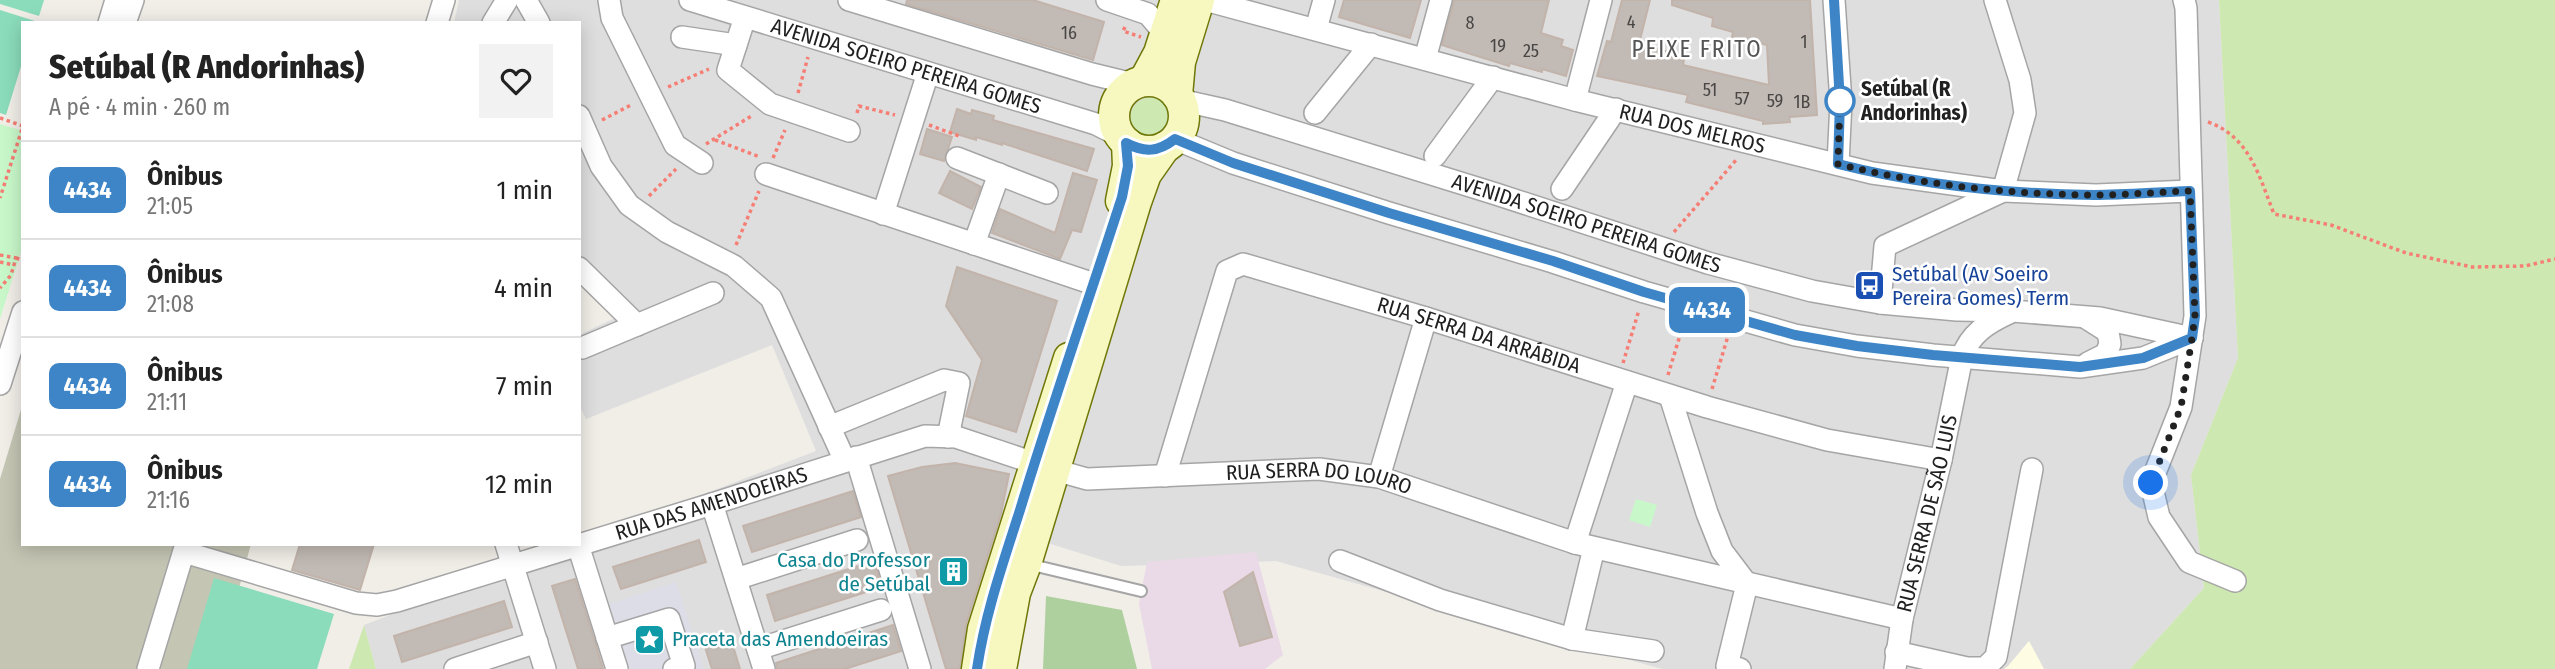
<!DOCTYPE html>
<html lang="pt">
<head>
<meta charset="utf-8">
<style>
	body { margin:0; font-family:"Fira Sans Condensed",sans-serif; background:#f2f2f2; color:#222; height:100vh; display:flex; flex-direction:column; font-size:26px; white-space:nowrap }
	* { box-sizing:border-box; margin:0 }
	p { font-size:23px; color:#767676 }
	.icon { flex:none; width:38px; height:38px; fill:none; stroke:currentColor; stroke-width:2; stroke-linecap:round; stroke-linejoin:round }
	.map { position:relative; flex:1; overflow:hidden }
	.drawer { position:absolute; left:21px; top:21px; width:560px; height:525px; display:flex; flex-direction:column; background:#fff; border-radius:0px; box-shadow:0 4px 18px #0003 }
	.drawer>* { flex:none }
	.badge { padding:0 14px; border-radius:10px; font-size:24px; line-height:46px }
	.you { position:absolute; width:35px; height:35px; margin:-18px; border:5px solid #fff; border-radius:50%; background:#1a73e8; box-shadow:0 0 0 10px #1a73e833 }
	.map>.badge { position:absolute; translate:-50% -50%; box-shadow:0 0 0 4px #fff }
	.round { display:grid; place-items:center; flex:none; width:74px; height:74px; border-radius:0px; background:#f2f2f2 }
	.summary { display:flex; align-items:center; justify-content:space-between; height:119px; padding:0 28px }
	h1 { font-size:33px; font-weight:800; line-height:52px }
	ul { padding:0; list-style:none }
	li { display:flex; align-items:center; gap:21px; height:98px; padding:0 28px; border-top:2px solid #e0e0e0 }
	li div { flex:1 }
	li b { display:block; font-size:26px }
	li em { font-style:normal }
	li .badge { min-width:77px; font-weight:700; text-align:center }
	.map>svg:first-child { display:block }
	.residential { fill:#dfdede }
	.industrial { fill:#eadae7 }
	.education { fill:#fefde4 }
	.construction { fill:#c5c5b4 }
	.grass { fill:#cee8b1 }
	.forest { fill:#aecf9e }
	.park { fill:#c8f8ca }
	.pitch { fill:#8adcba }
	.plaza { fill:#dcdde7 }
	.building { fill:#c2bab4; stroke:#c2b4ab; stroke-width:2 }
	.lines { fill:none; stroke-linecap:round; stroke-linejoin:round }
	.lane-casing { stroke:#a5a5a5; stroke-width:14 }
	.street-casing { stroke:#a5a5a5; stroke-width:24 }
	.secondary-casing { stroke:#6f7709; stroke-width:33 }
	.path { stroke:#f57e75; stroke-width:3.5; stroke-dasharray:3.5 3.5; stroke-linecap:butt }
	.lane { stroke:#fff; stroke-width:10 }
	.street { stroke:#fff; stroke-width:21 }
	.secondary { stroke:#f7f8bf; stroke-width:30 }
	.line-casing { stroke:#fff; stroke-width:16 }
	.line { stroke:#3d85c6; stroke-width:10 }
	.walk { stroke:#212121; stroke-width:7; stroke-dasharray:0 12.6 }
	.stop-dot { fill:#fff; stroke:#3d85c6; stroke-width:3.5 }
	.labels { text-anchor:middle; stroke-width:5; stroke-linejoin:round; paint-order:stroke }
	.number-label { font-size:18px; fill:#494746 }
	.street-label { font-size:21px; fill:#212121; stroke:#fff }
	.stop-label { font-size:21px; font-weight:bold; fill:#212121; stroke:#fff; text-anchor:start }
	.transit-label { font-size:21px; fill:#164399; stroke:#fff; text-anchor:start }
	.culture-label { font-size:21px; fill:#0d838f; stroke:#fff; text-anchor:end }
	.neighbourhood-label { font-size:23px; letter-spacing:2px; fill:#545454; stroke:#fff }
</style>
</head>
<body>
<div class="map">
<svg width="2555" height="669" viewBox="0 0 2555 669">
	<rect width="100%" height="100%" fill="#f1eee8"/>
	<polygon class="residential" points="459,0 2219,0 2238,358 2191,475 2204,588 2130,669 1662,669 1276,561 1121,566 1003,529 975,669 376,669 364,625 816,451 772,345 586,419 579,405 579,335 636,308 579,263 579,23 454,23"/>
	<polygon class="industrial" points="1256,552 1283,655 1265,669 1152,669 1139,604 1147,562"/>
	<polygon class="education" points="2029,641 2044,669 2004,669 2008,666"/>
	<polygon class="construction" points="23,403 23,544 251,544 217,669 0,669 0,479"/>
	<g class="grass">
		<polygon points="2219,0 2555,0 2555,669 2130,669 2204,588 2191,475 2238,358"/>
		<circle cx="1152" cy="119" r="22"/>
		<polygon points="364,625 376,669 349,669"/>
	</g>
	<polygon class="forest" points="1046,596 1122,610 1137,669 1043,669"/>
	<g class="park">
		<polygon points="0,124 23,131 23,245 0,319"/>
		<polygon points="1636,499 1657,505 1650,527 1629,520"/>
	</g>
	<g class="pitch">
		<polygon points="0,0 44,0 39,16 0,4"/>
		<polygon points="0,10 35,21 34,23 23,23 23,60 6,115 0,113"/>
		<polygon points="214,578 334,614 317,669 187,669"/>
	</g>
	<polygon class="plaza" points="676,582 704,669 614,669 594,609"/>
	<g class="building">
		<polygon points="907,0 1033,0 1104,22 1093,60 906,4"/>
		<polygon points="1344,0 1421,0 1410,38 1339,17"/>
		<polygon points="1454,0 1549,0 1541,33 1563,40 1561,46 1573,50 1566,76 1542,69 1542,72 1510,63 1509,66 1442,45"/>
		<polygon points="1622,0 1650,0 1639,44 1674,53 1672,57 1684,60 1683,65 1769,85 1767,45 1732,37 1733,32 1712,26 1713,18 1672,5 1672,0 1810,0 1817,115 1789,117 1790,122 1763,124 1763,121 1686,102 1688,95 1597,76 1607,41 1611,42"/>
		<polygon points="957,109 971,114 972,110 994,116 993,120 1094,149 1087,171 1002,143 1002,145 976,137 976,140 950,132"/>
		<polygon points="927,129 952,137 944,161 920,154"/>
		<polygon points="950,171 981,187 972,209 939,193"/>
		<polygon points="1073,173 1097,180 1081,232 1072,230 1060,259 992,233 1000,209 1055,233"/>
		<polygon points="957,267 1057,301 1016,432 966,416 982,360 946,306"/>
		<polygon points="955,463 1009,474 1001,514 966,624 960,669 946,669 888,476 922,467"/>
		<polygon points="853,491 861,517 752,552 743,526"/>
		<polygon points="699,540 706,562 621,589 613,567"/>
		<polygon points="300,544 374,544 360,590 292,570"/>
		<polygon points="874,561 882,587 775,621 767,595"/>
		<polygon points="1253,572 1272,637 1240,646 1224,592"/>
		<polygon points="575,579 595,642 603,669 578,669 552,586"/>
		<polygon points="504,601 512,627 402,662 394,636"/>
		<polygon points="893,625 901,651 845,669 777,669 776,663"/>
		<polygon points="730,636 740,669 712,669 704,644"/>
	</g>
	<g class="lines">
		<defs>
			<polyline id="lane" points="1028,564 1141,591"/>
			<g id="street">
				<polyline points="526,0 539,23"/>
				<polyline points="609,0 612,18 675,145 702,163"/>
				<path id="s1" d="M690,0L1096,124L1120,136"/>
				<polyline points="849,0 1092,74 1133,84"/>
				<polyline points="1107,0 1148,14 1165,34"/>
				<path id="s2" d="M1205,0L1575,100L1872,173L2003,191L2096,195L2190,191"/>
				<polyline points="1834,0 1841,102 1838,164"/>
				<polyline points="2184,0 2186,8 2195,316 2181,407 2151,483 2159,517 2189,562 2235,581"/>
				<polyline points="745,17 728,70 770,104 849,131"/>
				<polyline points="109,23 116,0"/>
				<polyline points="125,23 133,0"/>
				<polyline points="437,23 444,0"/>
				<polyline points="493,23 507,0"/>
				<polyline points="1316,29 1324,0"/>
				<polyline points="682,37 736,45"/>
				<polyline points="1425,59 1441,0"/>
				<path id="s3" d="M1180,100L1225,110L1496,194L1708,263L1812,291L1880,303L1957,310L2012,311L2100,318L2192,338"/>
				<polyline points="1575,100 1601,0"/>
				<polyline points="1315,113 1371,44"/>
				<polyline points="579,116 601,166 629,205 667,232 734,266 771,298 845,461"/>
				<polyline points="1175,139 1233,163 1389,213 1553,262 1644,292 1795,335 1857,346 1933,355 2080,367 2143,358 2192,338"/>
				<polyline points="1435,156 1493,77"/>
				<polyline points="957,158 1047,193"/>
				<polyline points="766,174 1094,284"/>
				<polyline points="1562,189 1616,109"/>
				<polyline points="883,214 928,73"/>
				<polyline points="974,244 999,174"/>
				<polyline points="579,268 637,325"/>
				<polyline points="1880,303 1885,246 2003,191 2025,113 2020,80 1995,0"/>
				<polyline points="2086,318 2108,332 2110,344 2106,354 2088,363"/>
				<polyline points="582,348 713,293"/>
				<polyline points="0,384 23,312"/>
				<polyline points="1670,396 1707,513 1722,551 1747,584"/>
				<polyline points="829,427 944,380 959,383 948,437"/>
				<polyline points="856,457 920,669"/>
				<path id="s4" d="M1055,470L1087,479L1319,469L1379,477L1575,543L1902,619"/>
				<path id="s5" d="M1165,476L1227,271L1243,264L1426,318L1707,407L1827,440L1941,460"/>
				<polyline points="1379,477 1426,318"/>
				<polyline points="712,504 764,669"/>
				<polyline points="1575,543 1627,382"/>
				<polyline points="506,544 545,669"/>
				<polyline points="578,545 617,669"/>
				<path id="s6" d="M184,552L356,603L377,605L397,601L712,504L925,436L956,437L1034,463"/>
				<polyline points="1340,561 1440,600 1572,639 1653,651"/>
				<polyline points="736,579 857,540"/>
				<polyline points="607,638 669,619 684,666 674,669"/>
				<polyline points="1572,639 1594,548"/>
				<polyline points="758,649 881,610"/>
				<polyline points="1896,652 1967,668 1985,668 1996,657 2032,469"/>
				<polyline points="148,669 186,544"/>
				<polyline points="455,669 537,642"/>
				<polyline points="1740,669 1727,666 1747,584"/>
				<path id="s7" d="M1895,669L1902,619L1941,460L1962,357C1970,334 1987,323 2009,313"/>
			</g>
			<g id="secondary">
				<polyline points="1144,81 1159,53 1176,0"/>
				<circle cx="1149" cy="116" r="35"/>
				<polyline points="1177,95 1180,62 1199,0"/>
				<polyline points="1121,201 1128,166 1127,143"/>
				<polyline points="977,669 983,629 1069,358"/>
				<polyline points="1001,669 1015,593 1026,564 1136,202 1146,174 1165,147"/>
			</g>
		</defs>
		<use href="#lane" class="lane-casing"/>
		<use href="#street" class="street-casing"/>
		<use href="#secondary" class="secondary-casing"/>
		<g class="path">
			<polyline points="1125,27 1123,31 1141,37"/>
			<polyline points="668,87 709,69"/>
			<polyline points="798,93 808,57"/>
			<polyline points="857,113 859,106 895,115"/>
			<polyline points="0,118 23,126 0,198"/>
			<polyline points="602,120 633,104"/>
			<path d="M2208,122C2250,137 2259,176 2274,214L2331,225L2406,253L2472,267L2525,266L2555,259"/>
			<polyline points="929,125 959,136 959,138"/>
			<polyline points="715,140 760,157"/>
			<polyline points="706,144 753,115"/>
			<polyline points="773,158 785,130"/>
			<polyline points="649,196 676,169"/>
			<polyline points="1674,232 1737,159"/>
			<polyline points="736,245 759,191"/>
			<polyline points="0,255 16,258 11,275 0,288"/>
			<polyline points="16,258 23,260"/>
			<polyline points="0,262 14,265"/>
			<polyline points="1623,363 1639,310"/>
			<polyline points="1668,375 1684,322"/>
			<polyline points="1712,389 1728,336"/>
		</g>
		<use href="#lane" class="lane"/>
		<use href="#street" class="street"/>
		<use href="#secondary" class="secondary"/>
	</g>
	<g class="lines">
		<defs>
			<path id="line" d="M977,669C985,614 1003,563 1020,510C1052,405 1088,302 1122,197L1128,166L1126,143C1145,153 1158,152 1175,139L1233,163L1389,213L1553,261L1644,292L1795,335L1857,346L1933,355L2080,367L2143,358L2192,338L2195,316L2190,191C2158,192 2126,195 2094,195C2008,194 1921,185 1838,164L1840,102L1834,0"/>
		</defs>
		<use href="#line" class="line-casing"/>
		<use href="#line" class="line"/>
		<path class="walk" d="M1840,101L1838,164C1921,185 2008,194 2094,195C2126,195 2158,192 2190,191L2195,316L2192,338L2181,407L2151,483"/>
	</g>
	<defs>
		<symbol id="bus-square" viewBox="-11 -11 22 22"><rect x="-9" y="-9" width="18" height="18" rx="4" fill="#1a4fb4" stroke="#fff"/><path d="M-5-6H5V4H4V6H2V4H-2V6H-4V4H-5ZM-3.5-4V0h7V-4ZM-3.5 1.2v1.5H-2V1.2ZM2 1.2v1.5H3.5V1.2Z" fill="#fff"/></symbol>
		<symbol id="building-square" viewBox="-11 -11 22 22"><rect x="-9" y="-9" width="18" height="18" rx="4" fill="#0f9aa8" stroke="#fff"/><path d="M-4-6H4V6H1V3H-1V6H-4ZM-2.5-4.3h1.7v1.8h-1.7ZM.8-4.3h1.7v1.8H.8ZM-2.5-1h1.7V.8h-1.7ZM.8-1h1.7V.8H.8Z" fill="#fff"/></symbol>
		<symbol id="sight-square" viewBox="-11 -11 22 22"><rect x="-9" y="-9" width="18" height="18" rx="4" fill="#0f9aa8" stroke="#fff"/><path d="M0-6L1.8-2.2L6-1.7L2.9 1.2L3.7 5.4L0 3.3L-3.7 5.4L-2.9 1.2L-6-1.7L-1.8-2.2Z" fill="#fff"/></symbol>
	</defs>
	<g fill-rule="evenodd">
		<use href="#bus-square" x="1852" y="268" width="35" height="35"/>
		<use href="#building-square" x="936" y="554" width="35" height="35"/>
		<use href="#sight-square" x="632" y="622" width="35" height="35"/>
	</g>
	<circle class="stop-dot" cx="1840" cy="101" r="14"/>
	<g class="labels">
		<g class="number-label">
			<text x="1631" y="28">4</text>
			<text x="1470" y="29">8</text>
			<text x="1069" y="39">16</text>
			<text x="1804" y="48">1</text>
			<text x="1498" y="52">19</text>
			<text x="1531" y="57">25</text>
			<text x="1710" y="96">51</text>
			<text x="1742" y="105">57</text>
			<text x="1775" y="107">59</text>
			<text x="1802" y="108">1B</text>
		</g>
		<g class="street-label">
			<text dy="7" stroke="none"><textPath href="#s1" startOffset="226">AVENIDA SOEIRO PEREIRA GOMES</textPath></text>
			<text dy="7" stroke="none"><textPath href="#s2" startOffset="504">RUA DOS MELROS</textPath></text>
			<text dy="7" stroke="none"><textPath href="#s3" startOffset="425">AVENIDA SOEIRO PEREIRA GOMES</textPath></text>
			<text dy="7" stroke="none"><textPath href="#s5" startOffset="478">RUA SERRA DA ARRÁBIDA</textPath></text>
			<text dy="7" stroke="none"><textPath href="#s4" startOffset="266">RUA SERRA DO LOURO</textPath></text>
			<text dy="7" stroke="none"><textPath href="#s6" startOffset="550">RUA DAS AMENDOEIRAS</textPath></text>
			<text dy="7" stroke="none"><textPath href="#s7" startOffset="159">RUA SERRA DE SÃO LUIS</textPath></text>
		</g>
		<g class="stop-label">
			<text x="1861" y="96">Setúbal (R<tspan x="1861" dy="24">Andorinhas)</tspan></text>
		</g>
		<g class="transit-label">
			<text x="1892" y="281">Setúbal (Av Soeiro<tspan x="1892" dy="24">Pereira Gomes) Term</tspan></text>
		</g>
		<g class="culture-label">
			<text x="930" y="567">Casa do Professor<tspan x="930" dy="24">de Setúbal</tspan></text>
			<text x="672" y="646" text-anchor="start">Praceta das Amendoeiras</text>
		</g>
		<g class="neighbourhood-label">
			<text x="1697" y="57">PEIXE FRITO</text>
		</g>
	</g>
</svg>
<div class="you" style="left:2151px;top:483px"></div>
<b class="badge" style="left:1707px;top:310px;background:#3d85c6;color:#fff">4434</b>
<section class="drawer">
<div class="summary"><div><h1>Setúbal (R Andorinhas)</h1><p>A pé · 4 min · 260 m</p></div><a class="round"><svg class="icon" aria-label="heart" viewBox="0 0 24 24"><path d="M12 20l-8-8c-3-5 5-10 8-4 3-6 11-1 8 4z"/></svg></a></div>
<ul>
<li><span class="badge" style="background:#3d85c6;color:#fff">4434</span><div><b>Ônibus</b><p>21:05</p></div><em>1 min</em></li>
<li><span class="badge" style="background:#3d85c6;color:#fff">4434</span><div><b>Ônibus</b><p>21:08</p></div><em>4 min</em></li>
<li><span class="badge" style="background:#3d85c6;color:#fff">4434</span><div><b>Ônibus</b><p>21:11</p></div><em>7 min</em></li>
<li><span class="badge" style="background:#3d85c6;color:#fff">4434</span><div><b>Ônibus</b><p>21:16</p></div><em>12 min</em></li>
</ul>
</section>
</div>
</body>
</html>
